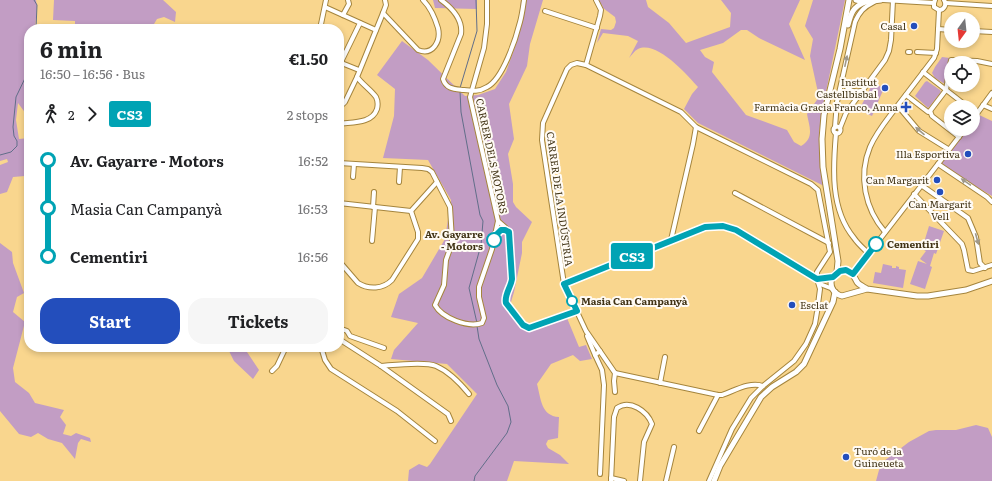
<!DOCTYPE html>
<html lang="en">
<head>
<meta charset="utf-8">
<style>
	body { margin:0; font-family:Literata,serif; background:#f6f6f6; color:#202124; height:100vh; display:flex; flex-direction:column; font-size:15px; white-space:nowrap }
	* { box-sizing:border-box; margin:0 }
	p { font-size:13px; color:#757577 }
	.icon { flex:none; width:22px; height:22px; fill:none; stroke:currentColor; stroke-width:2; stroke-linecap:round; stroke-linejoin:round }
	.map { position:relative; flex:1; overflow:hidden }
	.details { position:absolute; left:24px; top:24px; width:320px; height:328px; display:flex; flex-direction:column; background:#fff; border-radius:16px; box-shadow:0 2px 6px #0003 }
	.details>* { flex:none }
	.badge { padding:0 8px; border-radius:3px; font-size:14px; line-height:26px }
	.needle { width:26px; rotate:195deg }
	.buttons { position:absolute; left:944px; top:12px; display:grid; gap:8px }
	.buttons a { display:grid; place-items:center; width:36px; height:36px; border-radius:50%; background:#fff; box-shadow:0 2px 6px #0003; font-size:20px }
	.map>.badge { position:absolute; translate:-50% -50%; box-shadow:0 0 0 2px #fff }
	.legs { display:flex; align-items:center; gap:6px; height:44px; padding:0 16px; font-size:13px }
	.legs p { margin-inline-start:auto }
	.head { display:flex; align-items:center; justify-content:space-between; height:68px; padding:0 16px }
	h1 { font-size:22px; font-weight:700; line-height:30px }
	.primary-button { display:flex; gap:8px; margin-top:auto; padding:8px 16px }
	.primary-button a { flex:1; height:46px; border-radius:16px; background:#234ebc; color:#fff; font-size:16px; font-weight:700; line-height:46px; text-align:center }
	.primary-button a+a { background:#f6f6f6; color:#202124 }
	ul { padding:0 16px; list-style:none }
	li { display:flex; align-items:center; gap:14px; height:48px; font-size:15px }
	li i { display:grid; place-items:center; width:6px; height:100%; margin:0 5px; background:currentColor }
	li i::after { content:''; width:10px; height:10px; margin:-5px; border:3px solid; border-radius:50%; background:#fff }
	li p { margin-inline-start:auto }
	li:first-child i { background:linear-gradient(#0000 50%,currentColor 0) }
	li:last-child i { background:linear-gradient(currentColor 50%,#0000 0) }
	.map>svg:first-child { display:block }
	.green { fill:#c29dc4 }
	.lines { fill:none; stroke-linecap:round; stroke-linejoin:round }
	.stream { stroke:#616e89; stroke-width:1 }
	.minor-casing { stroke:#a5853d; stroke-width:6 }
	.tertiary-casing { stroke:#a5853d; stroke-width:7 }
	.minor { stroke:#fff; stroke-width:4 }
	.tertiary { stroke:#fff; stroke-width:5 }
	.oneway { fill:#a0998a }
	.line-1-casing { stroke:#fff; stroke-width:9 }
	.line-1 { stroke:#00a3b4; stroke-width:6 }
	.poi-dot { fill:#234ebc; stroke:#fffbf5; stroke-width:1.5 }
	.stop-1-dot { fill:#fff; stroke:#00a3b4; stroke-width:2 }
	.labels { text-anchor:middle; stroke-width:4; stroke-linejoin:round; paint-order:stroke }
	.poi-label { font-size:10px; fill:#413315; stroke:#fffbf5; text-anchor:end }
	.street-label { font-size:10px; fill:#413315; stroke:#fffbf5 }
	.stop-label { font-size:10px; font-weight:bold; fill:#413315; stroke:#fffbf5; text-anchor:start }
</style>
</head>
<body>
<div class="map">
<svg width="992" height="481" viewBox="0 0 992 481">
	<rect width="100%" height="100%" fill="#f9d68e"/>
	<g class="green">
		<polygon points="0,0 36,0 37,6 35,29 29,29 29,82 25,90 29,101 29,118 18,103 16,120 19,139 29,138 29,178 25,176 13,177 7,192 0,194 0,165 8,162 7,159 0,161"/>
		<polygon points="54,0 163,0 176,12 175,22 164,17 157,19 151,29 75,29 75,21 53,20"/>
		<polygon points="433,0 477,0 477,9 435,8"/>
		<path d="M521,0H543L530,44L527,66L509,104L514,139L508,154L513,184V202L516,207L532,222L522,242V253L514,292L508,312L526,330H532L567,318L579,347L586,345L592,359L580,361L573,355L551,364L537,384C541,399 541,416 559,417L558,438L548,440L546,444L548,448L560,455L569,464L514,461L507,481H408L409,470L419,464L427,467L430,464L477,394L447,364L391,359L394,350L418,323L391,317L399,294L422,278L445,239L451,200L428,160L383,158L394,116L395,89L377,75L402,41L428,60L465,96L478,95L495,89L506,72L516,44Z"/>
		<path d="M599,0H646L648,7L669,23L686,43L730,27L731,13L721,0H800L789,24L805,60L759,38L747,30H741L723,43L700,50L705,57L714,62L712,72L746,115L787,130L794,142L801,146C815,138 809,126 807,114L819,97L810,56L813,39L805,26L813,0H845L827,87L819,132L824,186L698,123L684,109L692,94L698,87C687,75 657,40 638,49C634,51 632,55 629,58L638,41L628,36L603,33L597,43L601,29L611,30L614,28L616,22L615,17L603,8L602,5L622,15L600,4Z"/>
		<polygon points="942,57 950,58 946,84 945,84 935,78 932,73 935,67"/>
		<polygon points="927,81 940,90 941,92 930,106 928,108 915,96 925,82"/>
		<polygon points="873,83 884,88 872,116 859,110"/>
		<polygon points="977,114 992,121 992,196 938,164 965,129 973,129 973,119"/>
		<polygon points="929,226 944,231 936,254 934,253 930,266 932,267 925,289 910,284 918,261 927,264 920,259 926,251 922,249"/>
		<polygon points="0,243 12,252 13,263 24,293 17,297 13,312 25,322 13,368 15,382 29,393 35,403 64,410 60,417 66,425 63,434 71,436 76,433 90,438 91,442 81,439 78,443 75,459 62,443 48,439 38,433 31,437 19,434 0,411"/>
		<polygon points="883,264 892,266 892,268 896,268 896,266 899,267 899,269 906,270 903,288 873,283 875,272 881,273"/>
		<polygon points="227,347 244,347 245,349 259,370 253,379 234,361"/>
		<polygon points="976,425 988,428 992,437 992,481 876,481 879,470 884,461 909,442 929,431 936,430 956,430"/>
	</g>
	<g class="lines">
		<g class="stream">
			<polyline points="34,0 37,5 36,29"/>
			<polyline points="460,88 477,31 476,0"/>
			<polyline points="460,91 461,112 480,215 483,221 481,245 469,288 477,323"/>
			<polyline points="0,155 11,152 17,146 17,141 14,136 13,127 16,97 29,70"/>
			<polyline points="474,481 475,476 507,433 511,422 508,406 497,385 479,339 477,326"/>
		</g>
		<defs>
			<g id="minor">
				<path d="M441,0C452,8 463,19 461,34L443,79C446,89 454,89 463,90C472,91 479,92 487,87C503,79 516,38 520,22C522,15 523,7 524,0"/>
				<polyline points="883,0 934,3"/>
				<polyline points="935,0 934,3 934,7 939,10"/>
				<polyline points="946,3 992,6"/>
				<polyline points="325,7 376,30"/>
				<path d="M939,10C944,10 947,5 944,0"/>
				<polyline points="545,11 597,28"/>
				<path d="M383,13L418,50C433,56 441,41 438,28C435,18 430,7 423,0"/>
				<polyline points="343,15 349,4 348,0"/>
				<polyline points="320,29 326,0"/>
				<polyline points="938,29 951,30"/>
				<polyline points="973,31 992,32"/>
				<polyline points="908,52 910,52"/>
				<polyline points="917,52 936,53"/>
				<polyline points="339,62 359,70"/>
				<polyline points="341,62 360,23"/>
				<polyline points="586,65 600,16 601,10 596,0"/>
				<polyline points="923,72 968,107"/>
				<path d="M842,80C846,89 852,93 861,91"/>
				<polyline points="906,95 928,112 930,111 946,90 951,60 977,61 992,64"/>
				<polyline points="339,105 343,104 345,102 357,77"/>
				<polyline points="983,105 992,109"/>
				<polyline points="898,106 919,131 948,149"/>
				<polyline points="930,111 932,116 959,137"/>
				<polyline points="973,119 992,93"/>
				<path d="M339,124C352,122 372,124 377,109C378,105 378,101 376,97C371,90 362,84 357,77L383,13L386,5L385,0"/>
				<circle cx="837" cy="130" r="3.5"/>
				<path d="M835,127L837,102L855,22C859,12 864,7 874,2"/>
				<polyline points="840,128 846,113 885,60 889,51 891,40 893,0"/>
				<path d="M836,133C833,168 830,209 854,238C858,244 864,249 869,254"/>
				<path d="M339,163L422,168L428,169L432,172L450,207L452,240L451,246L446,260L444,285L435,305C442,318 468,328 482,323L484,318L479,297V287L492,249L498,221L470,97L484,48L487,24V0"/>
				<polyline points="938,164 987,197 992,202"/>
				<polyline points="353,177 354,164"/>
				<polyline points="399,182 400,167"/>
				<polyline points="921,185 968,218 976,237 980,263 985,268"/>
				<polyline points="735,193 829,243"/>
				<polyline points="914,194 962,244 964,250 968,270 973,271 992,265"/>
				<polyline points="339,203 411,211"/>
				<polyline points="373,207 374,192"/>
				<polyline points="411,211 437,182"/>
				<path d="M498,221L506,228L509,232L512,279C511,287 504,294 506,303L523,325L526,327H533L577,311"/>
				<path d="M885,232C865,209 858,176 870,147C876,133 886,121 895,109C908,92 921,75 934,58L937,49L939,10"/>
				<polyline points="495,235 501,230 507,232"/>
				<polyline points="671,240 693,144 696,127"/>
				<polyline points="372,241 375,207"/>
				<path d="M339,261L358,283C369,290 383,289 392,280L418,239V232L411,211"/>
				<polyline points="853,274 965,129"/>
				<polyline points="817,279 833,277"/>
				<polyline points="564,284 705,227 723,226 736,230 817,279 820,284 833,289"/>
				<polyline points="339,328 347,331 350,336 384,348"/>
				<polyline points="587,336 595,355"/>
				<polyline points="339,339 381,366 448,414 451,421"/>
				<polyline points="306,347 314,348 321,347"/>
				<polyline points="321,347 325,360 331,369 397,411 435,441"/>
				<polyline points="600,351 595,355 602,370 604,385 600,474"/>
				<path d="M381,366C394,365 425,361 436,366C450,372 460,383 469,394"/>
				<polyline points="272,371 277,366 286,347"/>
				<polyline points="615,373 586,331 564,284 542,140 543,123 567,69 571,65 577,63 586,65 681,112 696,127 811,184 818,190 830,252 817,272 817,279 820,289 817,312 815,324 806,344 794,361 763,386 751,398 732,429 709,481"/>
				<path d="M615,373L718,395H722C734,391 750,381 763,386"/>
				<polyline points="615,373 614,381 615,392"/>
				<polyline points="660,383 665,357"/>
				<polyline points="699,431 718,395"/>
				<polyline points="611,478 624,481"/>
				<path d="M611,481L614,417L617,408C630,399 647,411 652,424L644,442L640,481"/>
				<polyline points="666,481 674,447"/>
			</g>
			<g id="tertiary">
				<polyline points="856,0 865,2 881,0"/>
				<path d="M848,25C851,13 853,7 865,2"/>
				<polyline points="837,272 838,261 823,167 822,139 824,115 840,49 849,0"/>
				<path d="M867,289C864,287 859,285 857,282C854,277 853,272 847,271C830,267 824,291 842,296L867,289L917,296H928L966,290L992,281"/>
				<polyline points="714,481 720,466 761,397 772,387 796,372 804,364 833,302 835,292"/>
			</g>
		</defs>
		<use href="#minor" class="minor-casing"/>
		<use href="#tertiary" class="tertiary-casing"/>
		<use href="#minor" class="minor"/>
		<use href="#tertiary" class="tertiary"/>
	</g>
	<defs><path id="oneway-solid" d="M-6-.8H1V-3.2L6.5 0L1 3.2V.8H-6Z"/></defs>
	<g class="oneway">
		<use href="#oneway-solid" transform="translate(846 61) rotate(-78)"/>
		<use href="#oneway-solid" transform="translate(920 131) rotate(-139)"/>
		<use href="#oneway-solid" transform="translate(966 182) rotate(-146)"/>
		<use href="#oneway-solid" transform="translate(977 239) rotate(75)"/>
	</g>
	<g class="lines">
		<defs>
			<path id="line-1" d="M494,240L495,236L501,230H505L509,232L512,279C511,287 504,295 506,303L523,325L529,328L577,311L564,284L705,227L723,226L736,230L817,279L833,277L840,271L846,270L853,274L876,244"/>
		</defs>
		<use href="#line-1" class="line-1-casing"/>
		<use href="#line-1" class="line-1"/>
	</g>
	<g class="poi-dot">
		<circle cx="914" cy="26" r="4"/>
		<circle cx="885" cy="88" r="4"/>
		<path d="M904 101h4v4h4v4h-4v4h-4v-4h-4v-4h4z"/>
		<circle cx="968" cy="154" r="4"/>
		<circle cx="937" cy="180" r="4"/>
		<circle cx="940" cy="192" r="4"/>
		<circle cx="792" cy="305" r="4"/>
		<circle cx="846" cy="457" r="4"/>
	</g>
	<g class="stop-1-dot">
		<circle cx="494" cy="240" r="7"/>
		<circle cx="876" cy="244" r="7"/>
		<circle cx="572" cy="301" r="5"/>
	</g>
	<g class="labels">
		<g class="poi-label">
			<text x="906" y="30">Casal</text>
			<text x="877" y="86">Institut<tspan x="877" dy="12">Castellbisbal</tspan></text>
			<text x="898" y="111">Farmàcia Gracia Franco, Anna</text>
			<text x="960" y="158">Illa Esportiva</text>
			<text x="929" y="184">Can Margarit</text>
			<text x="940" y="208" text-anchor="middle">Can Margarit<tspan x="940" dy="12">Vell</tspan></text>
			<text x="800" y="309" text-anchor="start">Esclat</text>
			<text x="854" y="455" text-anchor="start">Turó de la<tspan x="854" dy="12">Guineueta</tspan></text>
		</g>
		<g class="street-label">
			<text transform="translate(492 156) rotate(78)" y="4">CARRER DELS MOTORS</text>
			<text transform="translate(560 199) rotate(82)" y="4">CARRER DE LA INDÚSTRIA</text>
		</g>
		<g class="stop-label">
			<text x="483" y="238" text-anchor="end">Av. Gayarre<tspan x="483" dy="12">- Motors</tspan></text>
			<text x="887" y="248">Cementiri</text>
			<text x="581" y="305">Masia Can Campanyà</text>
		</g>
	</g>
</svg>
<div class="buttons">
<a><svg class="needle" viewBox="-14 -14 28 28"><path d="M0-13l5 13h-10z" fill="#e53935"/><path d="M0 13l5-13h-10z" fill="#757577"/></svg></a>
<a><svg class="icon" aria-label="locate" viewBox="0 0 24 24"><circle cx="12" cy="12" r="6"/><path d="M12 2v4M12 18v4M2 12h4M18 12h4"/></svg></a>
<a><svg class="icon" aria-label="layers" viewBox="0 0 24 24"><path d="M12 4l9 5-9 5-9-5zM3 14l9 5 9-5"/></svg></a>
</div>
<b class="badge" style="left:632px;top:256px;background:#00a3b4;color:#fff">CS3</b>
<section class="details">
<div class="head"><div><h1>6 min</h1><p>16:50 – 16:56 · Bus</p></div><b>€1.50</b></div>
<div class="legs"><svg class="icon" aria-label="walk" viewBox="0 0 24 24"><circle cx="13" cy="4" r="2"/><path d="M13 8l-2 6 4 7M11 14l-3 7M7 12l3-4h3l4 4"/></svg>2<svg class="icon" aria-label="forward" viewBox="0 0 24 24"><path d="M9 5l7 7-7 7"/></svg><b class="badge" style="background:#00a3b4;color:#fff">CS3</b><p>2 stops</p></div>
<ul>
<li><i style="color:#00a3b4"></i><b>Av. Gayarre - Motors</b><p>16:52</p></li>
<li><i style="color:#00a3b4"></i><span>Masia Can Campanyà</span><p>16:53</p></li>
<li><i style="color:#00a3b4"></i><b>Cementiri</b><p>16:56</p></li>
</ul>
<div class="primary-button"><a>Start</a><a>Tickets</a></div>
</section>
</div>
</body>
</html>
